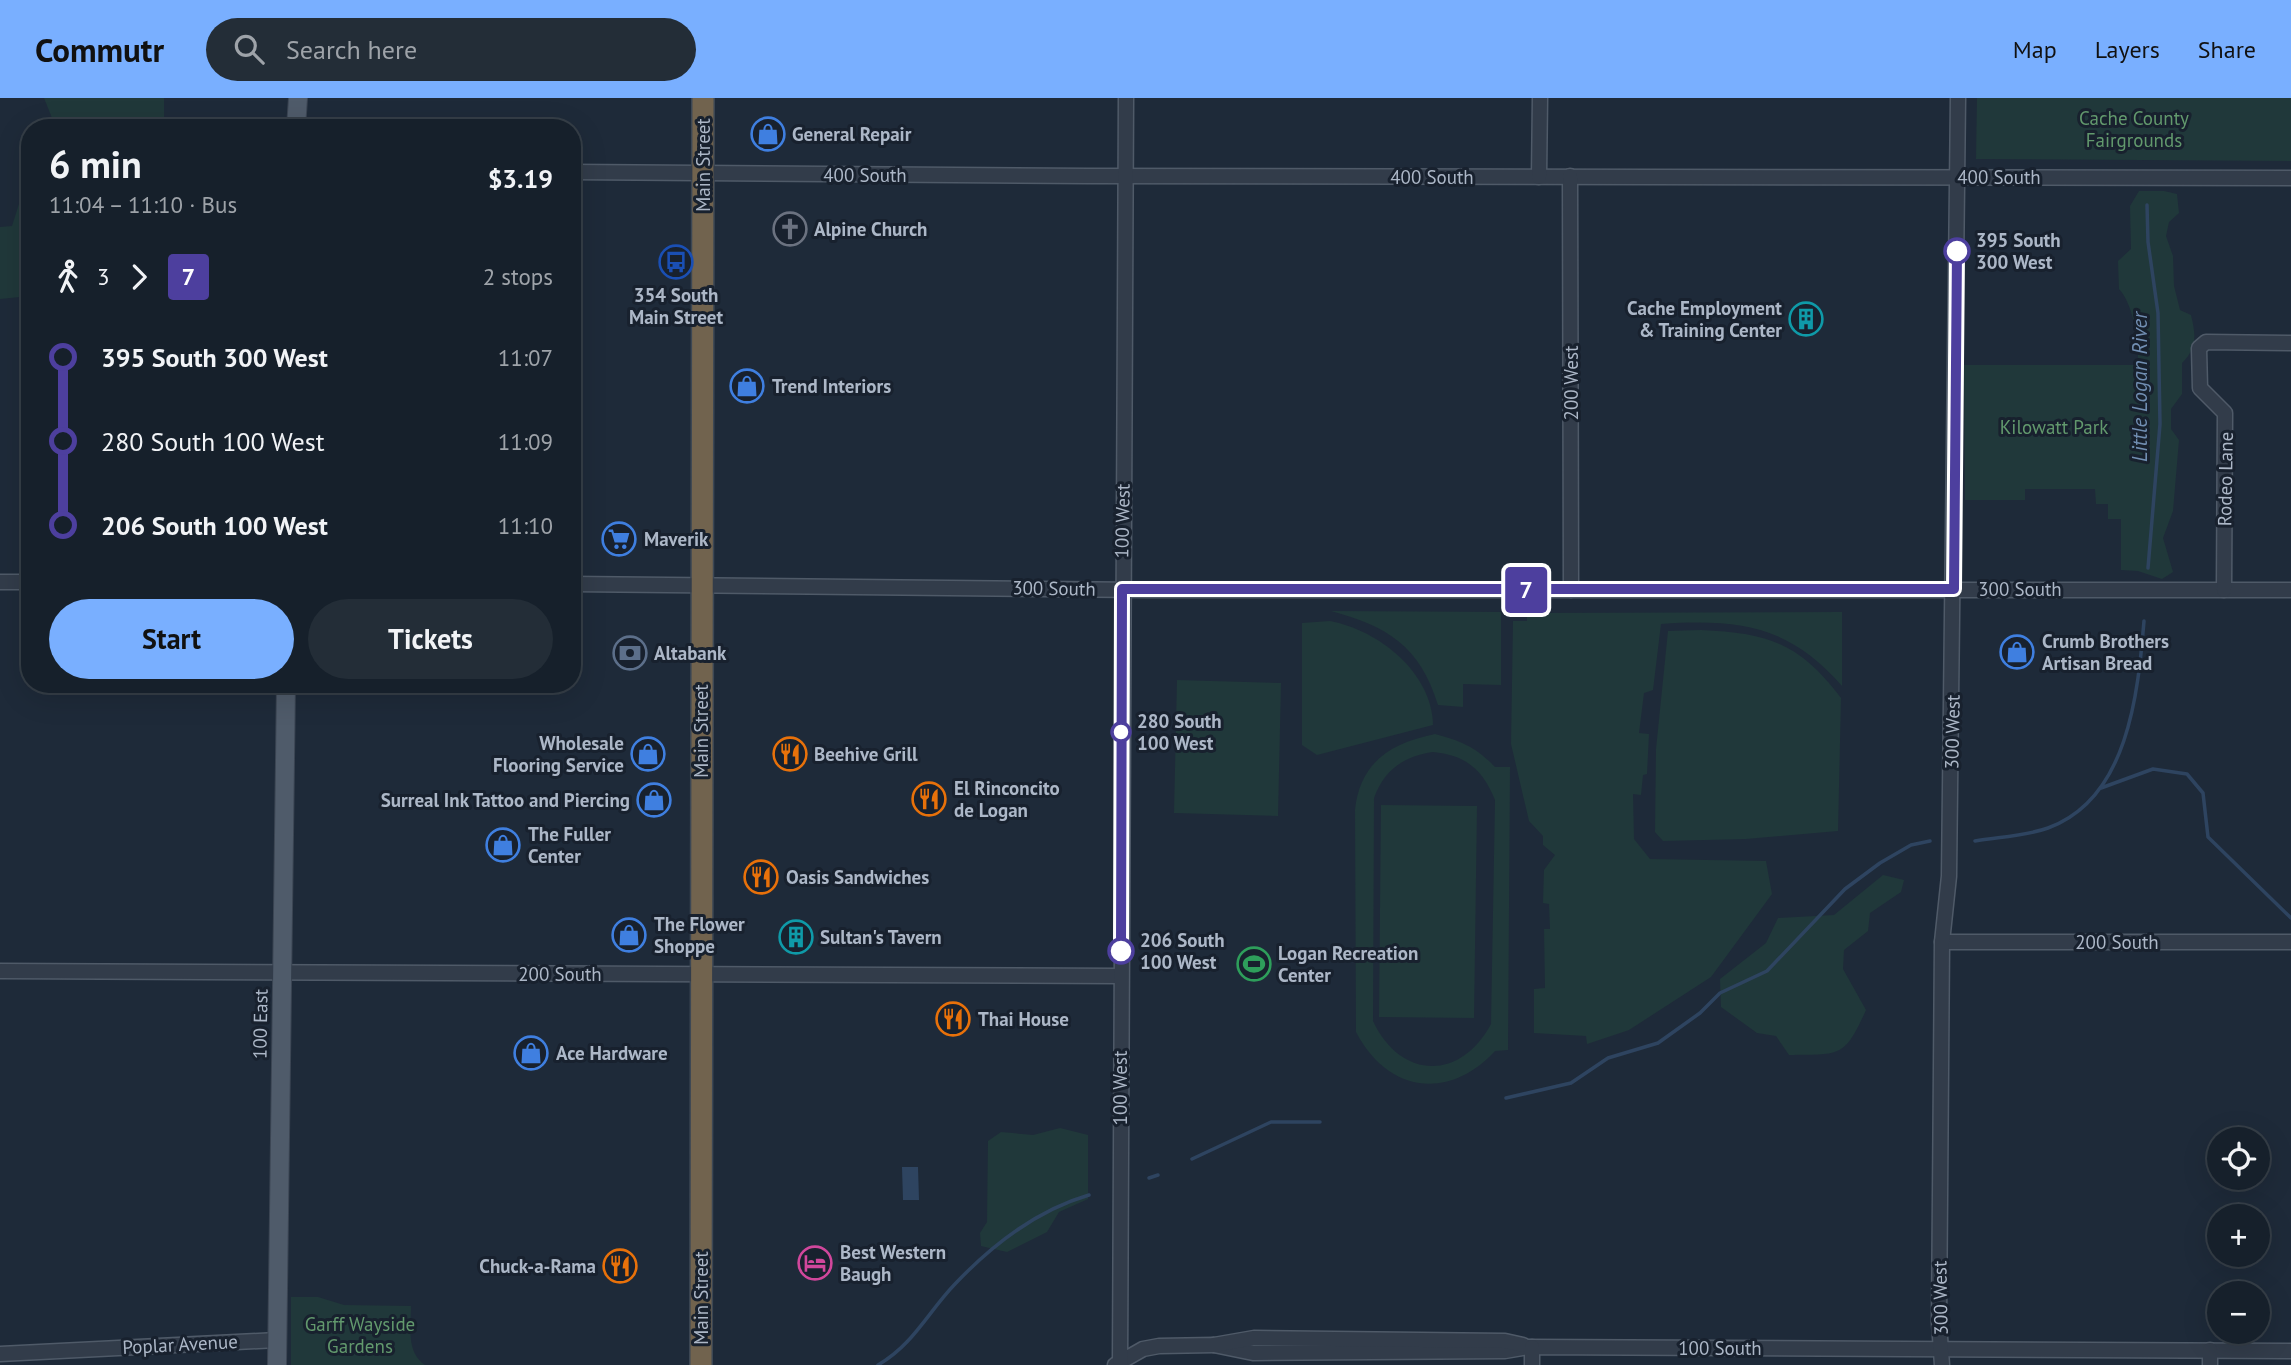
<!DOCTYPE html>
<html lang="en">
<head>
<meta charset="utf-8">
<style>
	body { margin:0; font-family:"PT Sans",sans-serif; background:#232d37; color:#f1f3f6; height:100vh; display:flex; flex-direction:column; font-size:26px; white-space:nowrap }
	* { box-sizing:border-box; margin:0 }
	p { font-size:23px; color:#9ea3a9 }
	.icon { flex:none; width:38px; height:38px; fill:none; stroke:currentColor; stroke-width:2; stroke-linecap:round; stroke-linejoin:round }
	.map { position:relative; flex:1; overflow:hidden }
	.panel { position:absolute; left:21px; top:21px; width:560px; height:574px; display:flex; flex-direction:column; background:#16202b; border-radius:28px; box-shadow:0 7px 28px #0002,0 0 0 2px #353e47 }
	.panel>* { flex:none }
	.badge { padding:0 14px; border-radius:5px; font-size:24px; line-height:46px }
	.buttons { position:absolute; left:2207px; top:1029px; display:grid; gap:14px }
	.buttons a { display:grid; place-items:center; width:63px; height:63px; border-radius:50%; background:#16202b; box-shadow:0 7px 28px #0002,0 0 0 2px #353e47; font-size:35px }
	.map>.badge { position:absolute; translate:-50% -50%; box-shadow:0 0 0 4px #fff }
	.legs { display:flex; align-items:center; gap:10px; height:77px; padding:0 28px; font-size:23px }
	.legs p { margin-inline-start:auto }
	.head { display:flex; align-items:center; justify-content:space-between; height:119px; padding:0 28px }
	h1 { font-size:38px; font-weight:700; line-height:52px }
	.primary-button { display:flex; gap:14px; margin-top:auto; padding:14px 28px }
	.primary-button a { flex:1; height:80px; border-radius:42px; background:#79afff; color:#111; font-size:28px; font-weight:700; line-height:80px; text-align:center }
	.primary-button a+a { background:#232d37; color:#f1f3f6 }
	ul { padding:0 28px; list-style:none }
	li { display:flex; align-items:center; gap:24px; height:84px; font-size:26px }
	li i { display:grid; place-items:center; width:10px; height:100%; margin:0 9px; background:currentColor }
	li i::after { content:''; width:18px; height:18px; margin:-9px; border:5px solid; border-radius:50%; background:#16202b }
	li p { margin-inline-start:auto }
	li:first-child i { background:linear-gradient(#0000 50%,currentColor 0) }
	li:last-child i { background:linear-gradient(currentColor 50%,#0000 0) }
	header { display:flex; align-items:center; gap:42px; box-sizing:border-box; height:98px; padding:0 35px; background:#79afff; color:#111 }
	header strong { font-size:33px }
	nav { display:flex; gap:38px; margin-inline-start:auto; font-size:24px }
	.search { width:490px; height:63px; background:#232d37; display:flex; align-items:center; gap:18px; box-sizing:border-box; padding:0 24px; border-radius:38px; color:#9ea3a9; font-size:26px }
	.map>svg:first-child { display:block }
	.green { fill:#20383a; fill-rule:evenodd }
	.water { fill:#2e4460 }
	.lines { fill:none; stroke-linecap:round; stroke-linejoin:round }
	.stream { stroke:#2e4460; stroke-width:3.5 }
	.minor-casing { stroke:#4f5a68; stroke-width:17 }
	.major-casing { stroke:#3b4553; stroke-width:20 }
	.highway-casing { stroke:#3c4754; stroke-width:24 }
	.minor { stroke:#323c4a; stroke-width:14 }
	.major { stroke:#4f5b6a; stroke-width:18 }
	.highway { stroke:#71634e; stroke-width:21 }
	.line-1-casing { stroke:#fff; stroke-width:16 }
	.line-1 { stroke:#4d3f9e; stroke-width:10 }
	.stop-1-dot { fill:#fff; stroke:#4d3f9e; stroke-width:3.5 }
	.labels { text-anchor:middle; stroke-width:6; stroke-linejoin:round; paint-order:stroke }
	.park-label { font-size:19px; fill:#62996d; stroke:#18212e }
	.poi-label { font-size:19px; font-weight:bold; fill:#acb7c7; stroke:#18212e; text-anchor:start }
	.street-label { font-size:19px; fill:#acb7c7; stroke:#18212e }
	.stop-label { font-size:19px; font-weight:bold; fill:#acb7c7; stroke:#18212e; text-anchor:start }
	.water-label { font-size:21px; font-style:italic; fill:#718eb2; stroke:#18212e }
</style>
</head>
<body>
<header>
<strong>Commutr</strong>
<div class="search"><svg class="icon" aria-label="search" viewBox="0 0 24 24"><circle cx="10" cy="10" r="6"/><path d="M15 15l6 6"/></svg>Search here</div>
<nav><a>Map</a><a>Layers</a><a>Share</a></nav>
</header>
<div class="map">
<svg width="2291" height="1267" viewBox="0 0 2291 1267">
	<rect width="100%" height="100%" fill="#1e2a39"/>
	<g class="green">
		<polygon points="44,0 164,0 164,19 144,30 56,30"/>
		<polygon points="1977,0 2291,0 2291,63 1976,61"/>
		<polygon points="30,71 30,198 0,201 0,129 12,128"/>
		<path d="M2139,93H2164L2177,96L2179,115L2169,124L2166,138L2173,158L2174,188L2180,212L2191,217C2196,237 2197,250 2182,265V296L2171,311V331L2179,342L2173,413L2163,440L2173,474L2162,481L2138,473L2121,472V421H2108V406H2096L2095,391H2025V402H1965L1964,267H2138C2139,246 2134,207 2119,191L2118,163L2131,151L2130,108Z"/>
		<path d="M1331,513L1501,514V587L1463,586V609L1438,607C1420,548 1387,528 1331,513Z"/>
		<path d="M1842,514V588C1789,527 1739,521 1661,526L1653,592L1644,595L1639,635L1649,636L1647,676L1643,677L1641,697L1633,696L1634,741L1650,761L1766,763L1772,796L1711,879L1629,932L1587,946L1586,938L1534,935V891L1545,890L1544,831H1550L1549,806L1543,805L1544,772L1555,757L1543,747V738L1529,723L1511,646L1513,523H1527V515Z"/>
		<path d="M1330,523C1378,532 1432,574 1433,627L1317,657L1302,647V525Z"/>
		<path d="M1701,532C1769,535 1799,545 1841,600L1838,733L1746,741L1663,743L1655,734L1656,651L1668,533Z"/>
		<polygon points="1177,582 1281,585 1278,718 1174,715"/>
		<path d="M1435,636C1461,643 1476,649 1495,669H1510L1508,952L1495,953C1449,1003 1388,995 1356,934L1355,712C1360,664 1391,645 1435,636ZM1433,654C1466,657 1483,672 1495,702L1491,926C1460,984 1400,981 1373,923L1374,700C1384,672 1404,658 1433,654Z"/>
		<polygon points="1381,707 1477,708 1474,920 1379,919"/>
		<path d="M1883,777L1904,782L1901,794L1870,815L1868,833L1844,852L1843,871L1866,912C1844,961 1840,956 1789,957L1776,938L1757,935L1721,909L1720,881L1766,845L1778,820L1834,817Z"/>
		<polygon points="1060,1030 1088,1037 1088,1101 1059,1114 1047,1134 1007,1154 981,1148 980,1135 987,1124 988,1043 1001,1034 1033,1037"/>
		<path d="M291,1199H318L344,1207L411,1208C411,1229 406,1254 425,1267H291Z"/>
	</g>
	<polygon class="water" points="902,1069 918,1069 919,1102 903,1102"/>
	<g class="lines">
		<g class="stream">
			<polyline points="2147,107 2148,144 2158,215 2160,326 2148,470"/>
			<polyline points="2101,690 2153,671 2187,676 2203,695 2208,739 2291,820"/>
			<path d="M1975,743C1998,739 2026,738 2048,730C2128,701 2138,596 2144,523"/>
			<polyline points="1506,1000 1571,985 1608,960 1658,945 1700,915 1720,895 1767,873 1845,791 1880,765 1911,747 1930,743"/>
			<polyline points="1192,1061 1271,1024 1320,1024"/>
			<polyline points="1149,1080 1158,1077"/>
			<path d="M878,1267C913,1247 928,1214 955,1186C992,1147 1037,1112 1089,1097"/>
		</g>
		<defs>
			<g id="minor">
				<polyline points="572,74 1088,78 2291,80"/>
				<polyline points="1570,78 1571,492"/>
				<polyline points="1539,79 1540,0"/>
				<polyline points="0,484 30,484"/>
				<polyline points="572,486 1146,492 2291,492"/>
				<polyline points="2224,492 2225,315 2200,290 2199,250 2206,244 2291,245"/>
				<polyline points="1942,844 2291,844"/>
				<polyline points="0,873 1120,878"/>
				<polyline points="1214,1247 1253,1255 1505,1253 1528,1249 2291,1253"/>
				<polyline points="2210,1252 2210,1267"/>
				<polyline points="0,1256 277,1242"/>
				<polyline points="1115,1267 1143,1251 1159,1248 1214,1247 1254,1240 1505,1243 1523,1247"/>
				<polyline points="1120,1267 1126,0"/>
				<polyline points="1532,1267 1532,1249"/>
				<polyline points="1942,1267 1939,1225 1942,844 1949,778 1958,0"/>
			</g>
			<g id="major">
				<polyline points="296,30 298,0"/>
				<polyline points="277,1267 286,586"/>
			</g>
			<polyline id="highway" points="701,1267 703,0"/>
		</defs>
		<use href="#minor" class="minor-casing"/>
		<use href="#major" class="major-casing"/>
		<use href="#highway" class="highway-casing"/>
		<use href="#minor" class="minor"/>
		<use href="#major" class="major"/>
		<use href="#highway" class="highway"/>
	</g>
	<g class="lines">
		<defs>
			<polyline id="line-1" points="1121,853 1122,491 1954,491 1957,153"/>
		</defs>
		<use href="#line-1" class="line-1-casing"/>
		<use href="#line-1" class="line-1"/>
	</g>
	<defs>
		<symbol id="shop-ring" viewBox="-11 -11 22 22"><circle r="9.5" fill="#18212e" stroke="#3f7fe0" stroke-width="1.5"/><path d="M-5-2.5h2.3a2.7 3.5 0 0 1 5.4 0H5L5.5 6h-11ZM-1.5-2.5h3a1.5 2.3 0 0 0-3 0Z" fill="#3f7fe0"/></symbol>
		<symbol id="church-ring" viewBox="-11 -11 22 22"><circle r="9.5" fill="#18212e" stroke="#6b7280" stroke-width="1.5"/><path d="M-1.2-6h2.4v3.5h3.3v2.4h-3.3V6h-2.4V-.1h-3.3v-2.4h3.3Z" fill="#6b7280"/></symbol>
		<symbol id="bus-ring" viewBox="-11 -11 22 22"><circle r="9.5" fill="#18212e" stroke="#1a4fb4" stroke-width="1.5"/><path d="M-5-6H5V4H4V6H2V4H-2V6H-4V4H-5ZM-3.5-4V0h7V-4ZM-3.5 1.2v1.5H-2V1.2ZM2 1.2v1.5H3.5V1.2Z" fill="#1a4fb4"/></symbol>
		<symbol id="building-ring" viewBox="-11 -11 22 22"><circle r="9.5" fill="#18212e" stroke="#0f9aa8" stroke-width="1.5"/><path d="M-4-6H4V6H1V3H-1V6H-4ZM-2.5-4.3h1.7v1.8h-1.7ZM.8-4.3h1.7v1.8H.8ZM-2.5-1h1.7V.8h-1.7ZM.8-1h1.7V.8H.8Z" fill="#0f9aa8"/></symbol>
		<symbol id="supermarket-ring" viewBox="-11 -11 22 22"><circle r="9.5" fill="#18212e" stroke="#3f7fe0" stroke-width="1.5"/><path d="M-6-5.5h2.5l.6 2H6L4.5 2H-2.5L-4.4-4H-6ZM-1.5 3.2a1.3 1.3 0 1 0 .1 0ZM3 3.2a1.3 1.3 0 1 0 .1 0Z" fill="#3f7fe0"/></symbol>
		<symbol id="bank-ring" viewBox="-11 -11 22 22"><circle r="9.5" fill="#18212e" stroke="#5c6f8a" stroke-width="1.5"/><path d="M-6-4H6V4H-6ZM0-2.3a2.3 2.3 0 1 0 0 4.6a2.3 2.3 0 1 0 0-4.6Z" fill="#5c6f8a"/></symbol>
		<symbol id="restaurant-ring" viewBox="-11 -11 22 22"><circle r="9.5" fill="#18212e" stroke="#e8710a" stroke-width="1.5"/><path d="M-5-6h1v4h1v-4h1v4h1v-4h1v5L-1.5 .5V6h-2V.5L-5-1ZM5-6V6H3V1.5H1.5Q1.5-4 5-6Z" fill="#e8710a"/></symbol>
		<symbol id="stadium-ring" viewBox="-11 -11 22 22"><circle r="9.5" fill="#18212e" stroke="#2e9e5b" stroke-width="1.5"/><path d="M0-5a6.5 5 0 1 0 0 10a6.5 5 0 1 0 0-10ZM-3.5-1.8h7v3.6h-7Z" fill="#2e9e5b"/></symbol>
		<symbol id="hotel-ring" viewBox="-11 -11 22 22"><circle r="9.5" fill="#18212e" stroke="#d1479c" stroke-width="1.5"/><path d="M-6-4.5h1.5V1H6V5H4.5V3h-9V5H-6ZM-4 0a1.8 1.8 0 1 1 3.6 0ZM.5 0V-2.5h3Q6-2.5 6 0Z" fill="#d1479c"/></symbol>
	</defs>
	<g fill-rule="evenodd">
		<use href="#shop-ring" x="749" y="17" width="38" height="38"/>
		<use href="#church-ring" x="771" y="112" width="38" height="38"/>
		<use href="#bus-ring" x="657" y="145" width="38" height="38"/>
		<use href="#building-ring" x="1787" y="202" width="38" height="38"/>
		<use href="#shop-ring" x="728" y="269" width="38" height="38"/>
		<use href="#supermarket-ring" x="600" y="422" width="38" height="38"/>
		<use href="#shop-ring" x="1998" y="535" width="38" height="38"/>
		<use href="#bank-ring" x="611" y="536" width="38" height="38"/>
		<use href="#shop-ring" x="629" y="637" width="38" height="38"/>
		<use href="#restaurant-ring" x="771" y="637" width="38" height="38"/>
		<use href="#restaurant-ring" x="910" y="682" width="38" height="38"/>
		<use href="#shop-ring" x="635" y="683" width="38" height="38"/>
		<use href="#shop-ring" x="484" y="728" width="38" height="38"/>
		<use href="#restaurant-ring" x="742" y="760" width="38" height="38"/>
		<use href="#shop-ring" x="610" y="818" width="38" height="38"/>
		<use href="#building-ring" x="777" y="820" width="38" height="38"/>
		<use href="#stadium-ring" x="1235" y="847" width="38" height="38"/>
		<use href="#restaurant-ring" x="934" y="902" width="38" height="38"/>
		<use href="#shop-ring" x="512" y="936" width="38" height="38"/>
		<use href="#hotel-ring" x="796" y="1146" width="38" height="38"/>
		<use href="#restaurant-ring" x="601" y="1149" width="38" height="38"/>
	</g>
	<g class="stop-1-dot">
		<circle cx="1957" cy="153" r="12"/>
		<circle cx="1121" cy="634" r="9"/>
		<circle cx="1121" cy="853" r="12"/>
	</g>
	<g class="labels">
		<g class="park-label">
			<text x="2134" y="27">Cache County<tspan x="2134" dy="22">Fairgrounds</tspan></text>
			<text x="2054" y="336">Kilowatt Park</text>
			<text x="360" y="1233">Garff Wayside<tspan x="360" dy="22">Gardens</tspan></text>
		</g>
		<g class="poi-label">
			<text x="792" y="43">General Repair</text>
			<text x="814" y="138">Alpine Church</text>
			<text x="676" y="204" text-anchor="middle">354 South<tspan x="676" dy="22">Main Street</tspan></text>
			<text x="1782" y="217" text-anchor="end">Cache Employment<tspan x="1782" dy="22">&amp; Training Center</tspan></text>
			<text x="772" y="295">Trend Interiors</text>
			<text x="644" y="448">Maverik</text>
			<text x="2042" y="550">Crumb Brothers<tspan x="2042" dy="22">Artisan Bread</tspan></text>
			<text x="654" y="562">Altabank</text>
			<text x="624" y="652" text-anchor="end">Wholesale<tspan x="624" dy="22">Flooring Service</tspan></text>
			<text x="814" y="663">Beehive Grill</text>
			<text x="954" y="697">El Rinconcito<tspan x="954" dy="22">de Logan</tspan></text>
			<text x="630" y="709" text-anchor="end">Surreal Ink Tattoo and Piercing</text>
			<text x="528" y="743">The Fuller<tspan x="528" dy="22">Center</tspan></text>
			<text x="786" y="786">Oasis Sandwiches</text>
			<text x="654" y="833">The Flower<tspan x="654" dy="22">Shoppe</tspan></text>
			<text x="820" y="846">Sultan's Tavern</text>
			<text x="1278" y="862">Logan Recreation<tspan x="1278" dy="22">Center</tspan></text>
			<text x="978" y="928">Thai House</text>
			<text x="556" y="962">Ace Hardware</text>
			<text x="840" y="1161">Best Western<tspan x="840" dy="22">Baugh</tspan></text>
			<text x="596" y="1175" text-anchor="end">Chuck-a-Rama</text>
		</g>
		<g class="street-label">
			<text transform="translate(703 67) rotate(-90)" y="7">Main Street</text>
			<text x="865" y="84">400 South</text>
			<text x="1432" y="86">400 South</text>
			<text x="1999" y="86">400 South</text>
			<text transform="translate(1571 285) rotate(-90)" y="7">200 West</text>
			<text transform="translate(2225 381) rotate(-89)" y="7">Rodeo Lane</text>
			<text transform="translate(1122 423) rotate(-89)" y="7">100 West</text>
			<text transform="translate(1054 490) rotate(1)" y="7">300 South</text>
			<text x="2020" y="498">300 South</text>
			<text transform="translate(701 633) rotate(-90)" y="7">Main Street</text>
			<text transform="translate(1952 634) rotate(-89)" y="7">300 West</text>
			<text x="2117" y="851">200 South</text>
			<text x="560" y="883">200 South</text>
			<text transform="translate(260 926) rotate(-89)" y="7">100 East</text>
			<text transform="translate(1120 990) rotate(-90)" y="7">100 West</text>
			<text transform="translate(701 1200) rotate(-90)" y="7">Main Street</text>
			<text transform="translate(1940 1200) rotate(-91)" y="7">300 West</text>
			<text transform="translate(180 1246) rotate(-3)" y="7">Poplar Avenue</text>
			<text x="1720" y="1257">100 South</text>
		</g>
		<g class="stop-label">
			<text x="1976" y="149">395 South<tspan x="1976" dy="22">300 West</tspan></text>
			<text x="1137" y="630">280 South<tspan x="1137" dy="22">100 West</tspan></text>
			<text x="1140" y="849">206 South<tspan x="1140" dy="22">100 West</tspan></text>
		</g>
		<g class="water-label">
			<text transform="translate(2140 289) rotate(-90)" y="7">Little Logan River</text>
		</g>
	</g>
</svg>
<div class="buttons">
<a><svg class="icon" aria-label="locate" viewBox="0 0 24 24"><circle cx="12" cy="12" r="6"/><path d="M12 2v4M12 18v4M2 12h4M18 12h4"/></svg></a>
<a>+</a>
<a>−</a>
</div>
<b class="badge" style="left:1526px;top:492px;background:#4d3f9e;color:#fff">7</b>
<section class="panel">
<div class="head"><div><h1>6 min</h1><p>11:04 – 11:10 · Bus</p></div><b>$3.19</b></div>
<div class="legs"><svg class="icon" aria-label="walk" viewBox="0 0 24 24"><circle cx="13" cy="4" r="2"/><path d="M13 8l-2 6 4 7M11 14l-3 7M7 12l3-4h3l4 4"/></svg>3<svg class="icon" aria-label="forward" viewBox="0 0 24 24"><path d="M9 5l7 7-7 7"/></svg><b class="badge" style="background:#4d3f9e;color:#fff">7</b><p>2 stops</p></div>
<ul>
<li><i style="color:#4d3f9e"></i><b>395 South 300 West</b><p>11:07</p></li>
<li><i style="color:#4d3f9e"></i><span>280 South 100 West</span><p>11:09</p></li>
<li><i style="color:#4d3f9e"></i><b>206 South 100 West</b><p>11:10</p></li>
</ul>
<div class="primary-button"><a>Start</a><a>Tickets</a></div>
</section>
</div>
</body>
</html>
